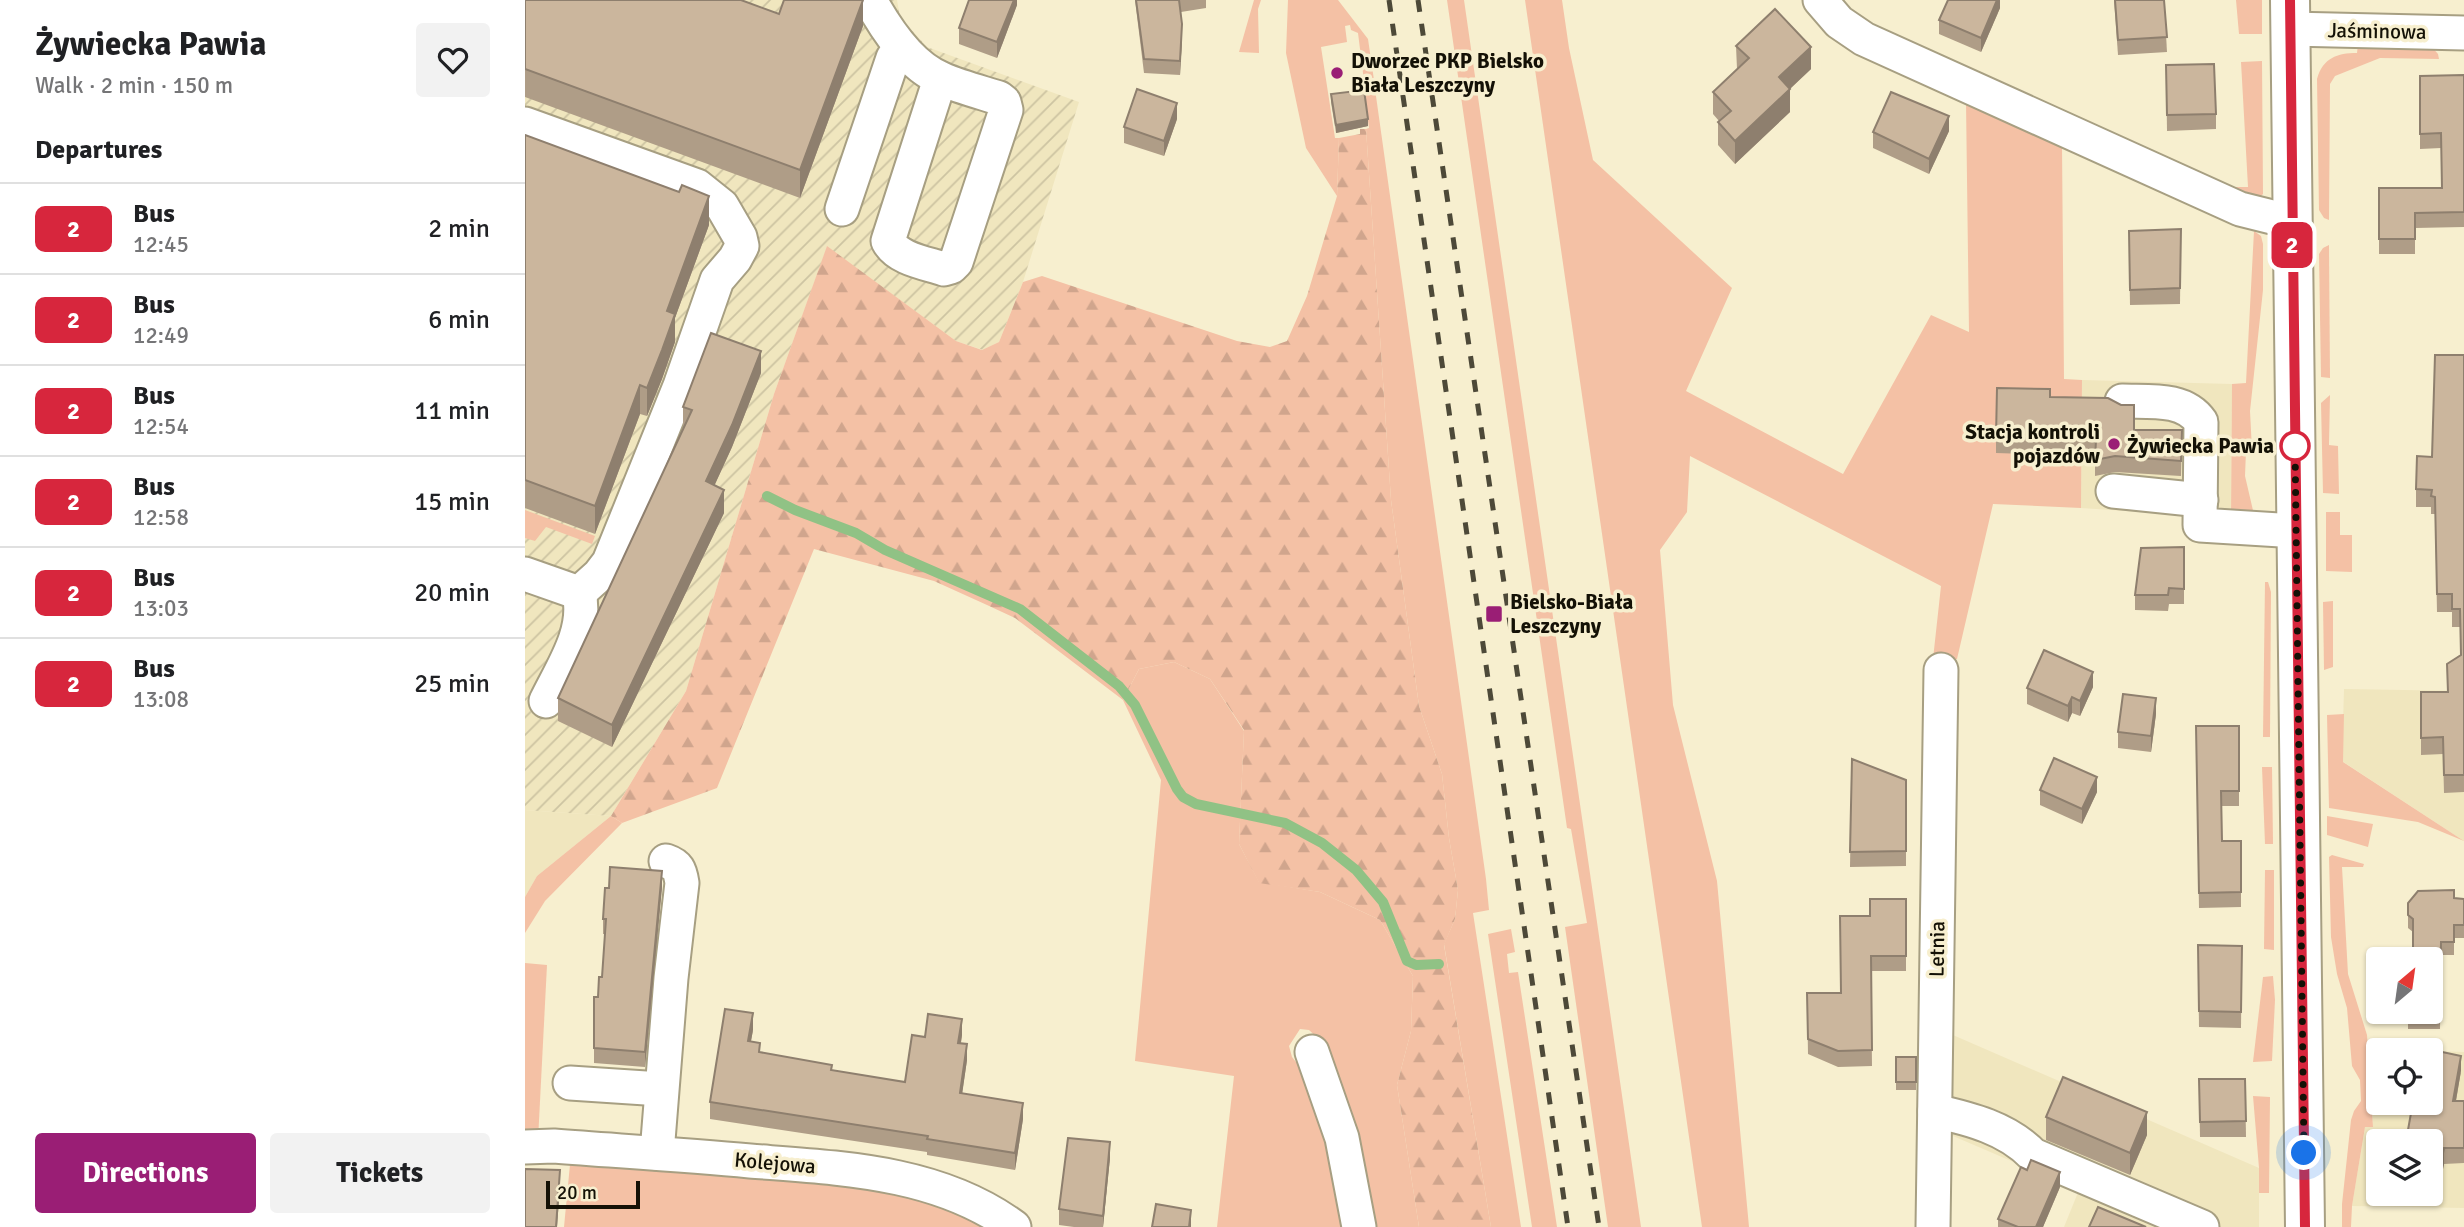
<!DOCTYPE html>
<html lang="en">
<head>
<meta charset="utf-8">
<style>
	body { margin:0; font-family:Signika,sans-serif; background:#f2f2f2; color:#202124; height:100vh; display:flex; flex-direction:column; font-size:26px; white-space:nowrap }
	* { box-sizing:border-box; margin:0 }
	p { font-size:23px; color:#757577 }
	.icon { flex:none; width:38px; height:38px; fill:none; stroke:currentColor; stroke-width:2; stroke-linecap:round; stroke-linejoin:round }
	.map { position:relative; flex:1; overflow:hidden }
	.panel { display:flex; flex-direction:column; background:#fff; width:525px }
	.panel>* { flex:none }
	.badge { padding:0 14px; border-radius:10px; font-size:24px; line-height:46px }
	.needle { width:46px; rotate:29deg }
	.controls { position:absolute; left:1841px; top:947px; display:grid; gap:14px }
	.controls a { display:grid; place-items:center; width:77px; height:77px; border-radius:7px; background:#fff; box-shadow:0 2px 5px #0004; font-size:35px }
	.scale { position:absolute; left:21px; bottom:18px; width:94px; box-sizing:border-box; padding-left:7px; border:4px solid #141106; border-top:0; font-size:19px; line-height:24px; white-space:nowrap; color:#141106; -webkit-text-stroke:5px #f7efcf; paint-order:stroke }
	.you { position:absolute; width:35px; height:35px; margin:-18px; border:5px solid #fff; border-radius:50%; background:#1a73e8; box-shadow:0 0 0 10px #1a73e833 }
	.map>.badge { position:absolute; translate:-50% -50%; box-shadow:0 0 0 4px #fff }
	h2 { padding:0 35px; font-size:26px; line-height:63px }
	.round { display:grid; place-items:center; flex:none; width:74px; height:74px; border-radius:7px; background:#f2f2f2 }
	.head { display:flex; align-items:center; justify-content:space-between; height:119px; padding:0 35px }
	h1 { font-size:33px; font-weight:700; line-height:52px }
	.cta { display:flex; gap:14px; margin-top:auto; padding:14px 35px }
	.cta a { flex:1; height:80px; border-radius:7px; background:#9a1e75; color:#fff; font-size:28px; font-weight:700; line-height:80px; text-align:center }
	.cta a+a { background:#f2f2f2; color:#202124 }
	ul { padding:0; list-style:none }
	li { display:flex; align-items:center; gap:21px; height:91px; padding:0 35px; border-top:2px solid #e0e0e0 }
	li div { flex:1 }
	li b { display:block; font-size:26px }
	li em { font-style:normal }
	li .badge { min-width:77px; font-weight:700; text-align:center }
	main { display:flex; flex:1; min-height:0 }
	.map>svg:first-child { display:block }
	.built { fill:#f0e6be; fill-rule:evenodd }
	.industrial { fill:url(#industrial-furrows) }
	.green { fill:#f4c1a5 }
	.forest { fill:url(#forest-firs) }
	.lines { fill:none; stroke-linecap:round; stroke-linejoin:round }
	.stream { stroke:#90c285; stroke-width:10 }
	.minor-casing { stroke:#a79f82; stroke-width:37 }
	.major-casing { stroke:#a79f82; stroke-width:42 }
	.minor { stroke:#fff; stroke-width:33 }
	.major { stroke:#fff; stroke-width:38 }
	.rail { stroke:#4d4938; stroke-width:5; stroke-dasharray:12 12; stroke-linecap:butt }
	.wall { fill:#af9d87 }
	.shaded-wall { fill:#8e7f6e }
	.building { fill:#cbb69d; stroke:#8e7f6e; stroke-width:2 }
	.line-casing { stroke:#fff; stroke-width:16 }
	.line { stroke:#d7263d; stroke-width:10 }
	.walk { stroke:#141106; stroke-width:7; stroke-dasharray:0 12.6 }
	.poi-dot { fill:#9a1e75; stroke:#f7efcf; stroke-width:2.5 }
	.stop-dot { fill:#fff; stroke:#d7263d; stroke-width:3.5 }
	.labels { text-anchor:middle; stroke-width:7; stroke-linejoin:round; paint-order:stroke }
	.street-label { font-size:21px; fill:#141106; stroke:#f7efcf }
	.poi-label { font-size:21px; font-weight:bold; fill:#141106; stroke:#f7efcf; text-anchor:start }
	.stop-label { font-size:21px; font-weight:bold; fill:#141106; stroke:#f7efcf; text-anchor:end }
</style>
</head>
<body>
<main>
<section class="panel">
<div class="head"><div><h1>Żywiecka Pawia</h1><p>Walk · 2 min · 150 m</p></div><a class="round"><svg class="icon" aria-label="heart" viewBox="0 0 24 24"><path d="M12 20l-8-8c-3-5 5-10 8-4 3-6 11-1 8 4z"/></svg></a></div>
<h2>Departures</h2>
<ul>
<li><span class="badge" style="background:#d7263d;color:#fff">2</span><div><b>Bus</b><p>12:45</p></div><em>2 min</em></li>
<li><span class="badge" style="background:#d7263d;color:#fff">2</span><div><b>Bus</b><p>12:49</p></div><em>6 min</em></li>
<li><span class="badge" style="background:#d7263d;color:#fff">2</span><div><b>Bus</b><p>12:54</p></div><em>11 min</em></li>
<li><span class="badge" style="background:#d7263d;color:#fff">2</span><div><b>Bus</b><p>12:58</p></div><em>15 min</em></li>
<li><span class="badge" style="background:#d7263d;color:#fff">2</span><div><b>Bus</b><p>13:03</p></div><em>20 min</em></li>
<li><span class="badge" style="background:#d7263d;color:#fff">2</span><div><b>Bus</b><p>13:08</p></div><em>25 min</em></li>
</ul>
<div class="cta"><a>Directions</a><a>Tickets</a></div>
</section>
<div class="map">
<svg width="1939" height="1227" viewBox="0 0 1939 1227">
	<defs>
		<pattern id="industrial-furrows" width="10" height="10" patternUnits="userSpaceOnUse" patternTransform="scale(1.75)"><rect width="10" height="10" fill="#f0e6be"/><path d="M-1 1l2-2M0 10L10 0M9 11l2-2" fill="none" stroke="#cdc4a2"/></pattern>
		<pattern id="forest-firs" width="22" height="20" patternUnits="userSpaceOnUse" patternTransform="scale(1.75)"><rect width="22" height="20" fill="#f4c1a5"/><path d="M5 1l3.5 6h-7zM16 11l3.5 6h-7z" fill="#d0a58d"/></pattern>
	</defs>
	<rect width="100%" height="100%" fill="#f7efcf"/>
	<g class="built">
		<polygon points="1557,380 1707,384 1706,518 1556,508"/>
		<polygon points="1819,689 1939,691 1939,841 1817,761"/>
		<polygon points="0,810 86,816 12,876 0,897"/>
		<polygon points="1421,1032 1734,1168 1734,1227 1539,1227 1554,1190 1421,1133"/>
		<path d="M1843,1051H1853V1102H1906V1051L1939,1052V1208L1827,1206L1840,1127H1848ZM1853,1141H1906V1194H1853Z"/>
	</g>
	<polygon class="industrial" points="0,0 372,0 375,17 402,47 554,102 498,282 474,342 458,350 431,341 302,247 249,394 161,691 86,816 0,810"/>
	<g class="green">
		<polygon points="729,0 736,0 733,9 734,53 714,52"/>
		<polygon points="763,0 813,0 843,39 849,80 839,81 833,33 826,30 825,25 820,26 822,42 796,47 810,138 814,138 812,196 781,148 761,53"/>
		<polygon points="922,0 939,0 1116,1227 1083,1227 1040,927 1062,923 1046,829 1042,828"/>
		<polygon points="1000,0 1037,0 1044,48 1068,160 1207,288 1161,391 1318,474 1406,315 1444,332 1441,102 1537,145 1539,379 1557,380 1556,508 1468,504 1432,659 1408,659 1416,586 1165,456 1162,512 1135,550 1148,705 1192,881 1224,1227 1177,1227"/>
		<polygon points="1711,0 1737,0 1737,34 1714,34"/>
		<path d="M1833,44L1906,46L1913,54L1914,59L1855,58L1810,76L1805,84L1804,220L1799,218L1794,210L1792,79C1798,58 1812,53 1832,53Z"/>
		<polygon points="1737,61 1738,194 1733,199 1726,198 1704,187 1723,187 1716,62"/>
		<polygon points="850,89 961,879 964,910 948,913 996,1227 966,1227 919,944 930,919 933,890 924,838 917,774 894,706 866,500 841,129 844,128 839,91"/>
		<polygon points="1729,231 1736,236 1738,244 1738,290 1725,411 1727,450 1721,451 1720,476 1730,519 1706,518 1707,384 1721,383"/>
		<polygon points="1804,245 1805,378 1796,377 1794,254 1798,248"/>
		<polygon points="1805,395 1804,445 1813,446 1814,494 1798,493 1796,403"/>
		<polygon points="0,510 70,536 67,544 21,527 10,541 0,538"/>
		<polygon points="1801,512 1815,512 1815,535 1827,535 1827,572 1801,571"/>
		<polygon points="1740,582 1743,582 1746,592 1745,737 1738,737"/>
		<polygon points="1808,601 1808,667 1799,670 1798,602"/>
		<polygon points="649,662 685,679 719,731 714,844 734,882 795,892 855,920 888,976 886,1031 872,1085 894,1227 842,1227 799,1044 784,1030 775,1029 764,1046 767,1057 794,1091 826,1227 692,1227 709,1076 610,1061 636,780 598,700 614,669"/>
		<polygon points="1819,714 1818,762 1939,841 1893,822 1804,808 1802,715"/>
		<polygon points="1737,767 1747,767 1748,844 1740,844"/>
		<polygon points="86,816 97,823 20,901 0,933 0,897 12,876"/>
		<polygon points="1802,816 1848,824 1843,847 1802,835"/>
		<polygon points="1807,855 1839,864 1838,867 1817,867 1823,974 1842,1035 1848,1127 1840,1127 1827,1206 1826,1227 1817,1227 1817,1204 1826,1120 1829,1111 1836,1101 1835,1080 1827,1066 1822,1008 1812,974 1806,937 1804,857"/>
		<polygon points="1740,870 1749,870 1749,950 1739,949"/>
		<polygon points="986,929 990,952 982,954 984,973 993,972 1032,1227 1007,1227 963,934"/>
		<polygon points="0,963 22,965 13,1140 0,1140"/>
		<polygon points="1748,976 1750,1000 1747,1061 1728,1062 1738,977"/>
		<polygon points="1728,1096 1745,1097 1744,1193 1734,1193 1734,1168"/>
		<polygon points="46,1154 323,1176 475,1227 39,1227"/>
	</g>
	<polygon class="forest" points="835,129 841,129 866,500 894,706 917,774 924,838 933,890 930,919 919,945 966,1227 894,1227 872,1085 886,1031 888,976 855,920 795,892 734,883 714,844 719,730 685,679 649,662 614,669 598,700 490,618 462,605 409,581 289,549 192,788 97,823 86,816 161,691 249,394 302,246 431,341 457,350 474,342 498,282 517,276 712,341 745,347 762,341 782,296 812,196 814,138 835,134"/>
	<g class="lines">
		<polyline class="stream" points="242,496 270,510 331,533 360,550 495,609 594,686 610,705 652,789 658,797 671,804 760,823 797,843 831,870 858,902 882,961 891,965 914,964"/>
		<defs>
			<g id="minor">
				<path d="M345,0C361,29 385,66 417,79C435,87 455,92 474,98L479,102L481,110L431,262L426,267L419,269C401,263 372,259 363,241L415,79"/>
				<polyline points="1295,0 1314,22 1339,39 1715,209 1747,217 1766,218"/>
				<polyline points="1765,29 1939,33"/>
				<polyline points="0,124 172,186 197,206 215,237 217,246 210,259 192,280 155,386 84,562 74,575 54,593 0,574"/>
				<polyline points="317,209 368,58 376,47"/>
				<path d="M1597,401C1624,402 1659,397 1676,422L1675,525L1771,531"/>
				<polyline points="1588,491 1676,500"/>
				<path d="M21,701C37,668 63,631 54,593"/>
				<polyline points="787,1052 817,1138 834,1227"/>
				<polyline points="45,1083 136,1089"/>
				<path d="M1410,1111C1445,1119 1482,1128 1508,1155L1677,1227"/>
				<path d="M0,1147L29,1146C94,1151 159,1155 225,1161C315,1168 413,1171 489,1227"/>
				<path d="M132,1153L146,978L157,883C155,870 153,865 141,861"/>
				<polyline points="1408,1227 1416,670"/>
			</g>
			<polyline id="major" points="1765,0 1780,1227"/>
		</defs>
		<use href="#minor" class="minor-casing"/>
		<use href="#major" class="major-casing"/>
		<use href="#minor" class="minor"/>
		<use href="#major" class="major"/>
		<g class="rail">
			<polyline points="864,0 1043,1227"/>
			<polyline points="893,0 1074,1227"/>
		</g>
	</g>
	<g class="wall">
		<polygon points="0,0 254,14 338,0 338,26 275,198 0,97"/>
		<polygon points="492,0 492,5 472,58 434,44 434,28"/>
		<polygon points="610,0 681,0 681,8 656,12 657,38 655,75 619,73"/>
		<polygon points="1475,0 1475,8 1456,52 1414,34 1414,20"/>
		<polygon points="1589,0 1639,0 1642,52 1593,55"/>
		<polygon points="1211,46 1286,69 1265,89 1265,112 1210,164 1193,145 1193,122 1194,121 1188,114 1188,92 1212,69"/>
		<polygon points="1641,65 1691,114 1691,129 1642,131"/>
		<polygon points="1939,75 1939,227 1890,228 1890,254 1854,254 1854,188 1917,188 1916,148 1895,149 1895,76"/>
		<polygon points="806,94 843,126 811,133 806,102"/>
		<polygon points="652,119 639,156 599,143 599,127"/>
		<polygon points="1424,131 1404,174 1348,148 1348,132"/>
		<polygon points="0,135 184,225 150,318 150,342 137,379 122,416 115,414 70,534 0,508"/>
		<polygon points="1656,229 1655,304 1605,305 1604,246"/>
		<polygon points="1939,355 1939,792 1919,793 1918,754 1896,755 1896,692 1923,692 1922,664 1935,655 1935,627 1927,627 1927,612 1912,612 1910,514 1906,514 1906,507 1891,507 1891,489 1907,457"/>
		<polygon points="236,373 207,447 189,486 199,513 87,747 33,721 33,698 158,430 158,407"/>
		<polygon points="1525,397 1609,430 1657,430 1656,476 1590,472 1570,476 1570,456 1471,453 1471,437"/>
		<polygon points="1659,547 1659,604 1644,604 1643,611 1610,610 1610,595"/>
		<polygon points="1568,687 1555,716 1547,713 1543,722 1502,704 1502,688"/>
		<polygon points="1631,714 1626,752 1593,748 1593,732"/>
		<polygon points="1671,726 1714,726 1714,806 1697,806 1697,841 1716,841 1716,907 1674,908"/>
		<polygon points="1327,759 1381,780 1381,866 1325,867"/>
		<polygon points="1515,790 1572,792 1557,824 1515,805"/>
		<polygon points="137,887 120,1067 69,1063 69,997 73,997 77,977 80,934 78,934 78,919"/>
		<polygon points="1929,898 1939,899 1939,938 1929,938 1929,955 1916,955 1915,1029 1883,1029 1883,1012 1906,1012 1888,932 1883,928 1883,903"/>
		<polygon points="1381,899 1381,971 1346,971 1347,1066 1313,1067 1283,1054 1282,993 1316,993 1345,916"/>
		<polygon points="1673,945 1717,946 1716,1028 1674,1027"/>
		<polygon points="228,1030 226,1041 235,1052 307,1070 380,1082 400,1037 437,1035 436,1043 442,1060 437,1093 498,1119 490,1170 402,1155 402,1152 185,1119 185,1102"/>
		<rect x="1371" y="1057" width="20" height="33"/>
		<polygon points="1936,1071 1931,1101 1939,1101 1939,1163 1919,1164 1915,1184 1906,1182 1906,1141"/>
		<polygon points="1674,1079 1720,1079 1721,1137 1675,1137"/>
		<polygon points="1521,1117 1622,1135 1605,1175 1521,1140"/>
		<polygon points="585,1158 578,1227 549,1227 534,1225 534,1209"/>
		<polygon points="1535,1187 1518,1227 1473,1227 1473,1219"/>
	</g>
	<g class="shaded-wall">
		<polygon points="338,0 338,26 275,198 275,170"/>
		<polygon points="489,0 492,0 492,5 472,58 472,42"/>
		<polygon points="1472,0 1475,0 1475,8 1456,52 1456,38"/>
		<polygon points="657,24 657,38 655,75 655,61"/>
		<polygon points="1286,47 1286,69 1254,99 1254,77"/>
		<polygon points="1265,89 1265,112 1210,164 1210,141"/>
		<polygon points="652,103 652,119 639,156 639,141"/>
		<polygon points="1424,116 1424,131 1404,174 1404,159"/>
		<polygon points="843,119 843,126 811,133 811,125"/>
		<polygon points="184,196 184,225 150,318 150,342 137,379 122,416 122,388 142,311"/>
		<polygon points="236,351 236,373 207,447 181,504 181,481"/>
		<polygon points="115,385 115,414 70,534 70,506"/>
		<polygon points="199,490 199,513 87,747 87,725"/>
		<polygon points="1568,672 1568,687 1555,716 1555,701"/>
		<polygon points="1547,697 1547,713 1543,722 1543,706"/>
		<polygon points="1631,698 1631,714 1626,752 1626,736"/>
		<polygon points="1572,777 1572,792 1557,824 1557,809"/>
		<polygon points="137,871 137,887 120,1067 120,1052"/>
		<polygon points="228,1013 228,1030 223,1057 223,1041"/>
		<polygon points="437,1019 437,1035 433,1059 433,1043"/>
		<polygon points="442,1044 442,1060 435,1109 435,1093"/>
		<polygon points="1936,1056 1936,1071 1928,1117 1928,1101"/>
		<polygon points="498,1103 498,1119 490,1170 490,1153"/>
		<polygon points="1622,1112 1622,1135 1605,1175 1605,1153"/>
		<polygon points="585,1142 585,1158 578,1227 578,1216"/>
		<polygon points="1919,1148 1919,1164 1915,1184 1915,1168"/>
		<polygon points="35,1170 35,1186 32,1227 31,1227"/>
		<polygon points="1535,1172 1535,1187 1518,1227 1511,1227"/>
		<polygon points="666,1210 666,1227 664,1227"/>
	</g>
	<g class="building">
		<polygon points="0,0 216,0 254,14 259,0 338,0 275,170 0,69"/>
		<polygon points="444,0 489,0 472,42 434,28"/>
		<polygon points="611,0 654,0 657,24 655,61 619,59"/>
		<polygon points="1423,0 1472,0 1456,38 1414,20"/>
		<polygon points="1590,0 1639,0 1642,37 1593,40"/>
		<polygon points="1250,9 1286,47 1254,77 1265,89 1210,141 1193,122 1206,111 1188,92 1224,58 1211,46"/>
		<polygon points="1689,64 1691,114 1642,115 1641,65"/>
		<polygon points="1939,75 1939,212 1890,213 1890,239 1854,239 1854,188 1917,188 1916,133 1895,134 1895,76"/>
		<polygon points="612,89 652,103 639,141 599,127"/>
		<polygon points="839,90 843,119 811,125 806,94"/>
		<polygon points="1366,92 1424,116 1404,159 1348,132"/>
		<polygon points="0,135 154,192 157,185 184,196 142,311 150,314 137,350 122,388 115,385 70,506 0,480"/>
		<polygon points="1656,229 1655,288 1605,290 1604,231"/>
		<polygon points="186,333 236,351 207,425 181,481 199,490 87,725 33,698 167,410 158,407"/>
		<polygon points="1910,355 1939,355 1939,775 1919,775 1918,737 1896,738 1896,692 1923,692 1922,664 1936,655 1935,609 1927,609 1927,594 1912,594 1910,497 1906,496 1907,490 1891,489 1892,456 1907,457"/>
		<polygon points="1472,388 1525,389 1525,397 1583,398 1596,405 1609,405 1609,430 1657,430 1656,461 1590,456 1570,460 1571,440 1471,437"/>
		<polygon points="1659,547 1659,589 1644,588 1643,595 1610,595 1616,548"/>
		<polygon points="1519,650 1568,672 1555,701 1547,697 1543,706 1502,688"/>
		<polygon points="1598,694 1631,698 1626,736 1593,732"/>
		<polygon points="1671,726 1714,726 1714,791 1696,791 1697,841 1716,841 1716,892 1674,893"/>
		<polygon points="1529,758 1572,777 1557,809 1515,790"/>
		<polygon points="1327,759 1381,780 1381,851 1325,852"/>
		<polygon points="85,867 137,871 120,1052 69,1048 69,997 73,997 74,977 77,977 81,919 78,919 80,888 84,888"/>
		<polygon points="1929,890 1929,898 1939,899 1939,925 1929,925 1929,942 1916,942 1915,1016 1883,1015 1883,1012 1906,1012 1906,959 1888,959 1888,919 1883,915 1883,903 1893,891"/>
		<polygon points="1345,899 1381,899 1381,956 1346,956 1347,1050 1313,1051 1283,1039 1282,993 1316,993 1315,916 1345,916"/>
		<polygon points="1673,945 1717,946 1716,1012 1674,1011"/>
		<polygon points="200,1009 228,1013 223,1041 235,1043 234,1052 307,1065 306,1070 380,1082 387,1035 400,1037 403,1014 437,1019 433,1043 442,1044 435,1093 498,1103 490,1153 402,1139 403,1136 185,1102"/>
		<polygon points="1908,1050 1936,1056 1928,1101 1939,1101 1939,1148 1919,1148 1915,1168 1906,1166 1906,1141 1881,1141 1888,1102 1906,1102 1906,1060"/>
		<rect x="1371" y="1057" width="20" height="25"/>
		<polygon points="1538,1077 1622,1112 1605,1153 1521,1117"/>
		<polygon points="1674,1079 1720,1079 1721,1121 1675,1122"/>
		<polygon points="543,1138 585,1142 578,1216 534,1209"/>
		<polygon points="1506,1160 1535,1172 1511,1227 1493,1227 1473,1219 1496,1167 1502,1170"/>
		<polygon points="0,1169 35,1170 31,1227 0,1227"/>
		<polygon points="631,1204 666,1210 664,1227 627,1227"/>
		<polygon points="1573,1207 1621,1227 1564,1227"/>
	</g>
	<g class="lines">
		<defs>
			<polyline id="line" points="1765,0 1780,1227"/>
		</defs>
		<use href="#line" class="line-casing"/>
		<use href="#line" class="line"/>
		<polyline class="walk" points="1770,446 1770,444 1779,1153"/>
	</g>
	<g class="poi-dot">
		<circle cx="812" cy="73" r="7"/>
		<circle cx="1589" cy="444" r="7"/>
		<rect x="960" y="605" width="18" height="18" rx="3.5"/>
	</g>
	<circle class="stop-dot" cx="1770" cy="446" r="14"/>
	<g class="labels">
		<g class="street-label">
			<text transform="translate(1852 31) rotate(1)" y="7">Jaśminowa</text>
			<text transform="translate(1412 949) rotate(-89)" y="7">Letnia</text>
			<text transform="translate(250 1163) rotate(5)" y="7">Kolejowa</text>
		</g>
		<g class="poi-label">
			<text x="826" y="68">Dworzec PKP Bielsko<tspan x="826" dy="24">Biała Leszczyny</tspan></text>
			<text x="1575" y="439" text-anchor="end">Stacja kontroli<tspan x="1575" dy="24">pojazdów</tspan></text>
			<text x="985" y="609">Bielsko-Biała<tspan x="985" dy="24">Leszczyny</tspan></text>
		</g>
		<g class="stop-label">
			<text x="1749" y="453">Żywiecka Pawia</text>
		</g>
	</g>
</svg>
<div class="controls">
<a><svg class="needle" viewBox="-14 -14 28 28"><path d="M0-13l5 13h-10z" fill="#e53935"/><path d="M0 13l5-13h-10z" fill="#757577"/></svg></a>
<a><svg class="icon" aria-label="locate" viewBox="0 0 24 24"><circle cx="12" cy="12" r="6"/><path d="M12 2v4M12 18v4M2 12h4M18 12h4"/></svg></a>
<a><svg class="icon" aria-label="layers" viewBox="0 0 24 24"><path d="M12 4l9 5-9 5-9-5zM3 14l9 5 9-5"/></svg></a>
</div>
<div class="scale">20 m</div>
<div class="you" style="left:1779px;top:1153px"></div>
<b class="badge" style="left:1767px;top:245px;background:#d7263d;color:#fff">2</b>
</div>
</main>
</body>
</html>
